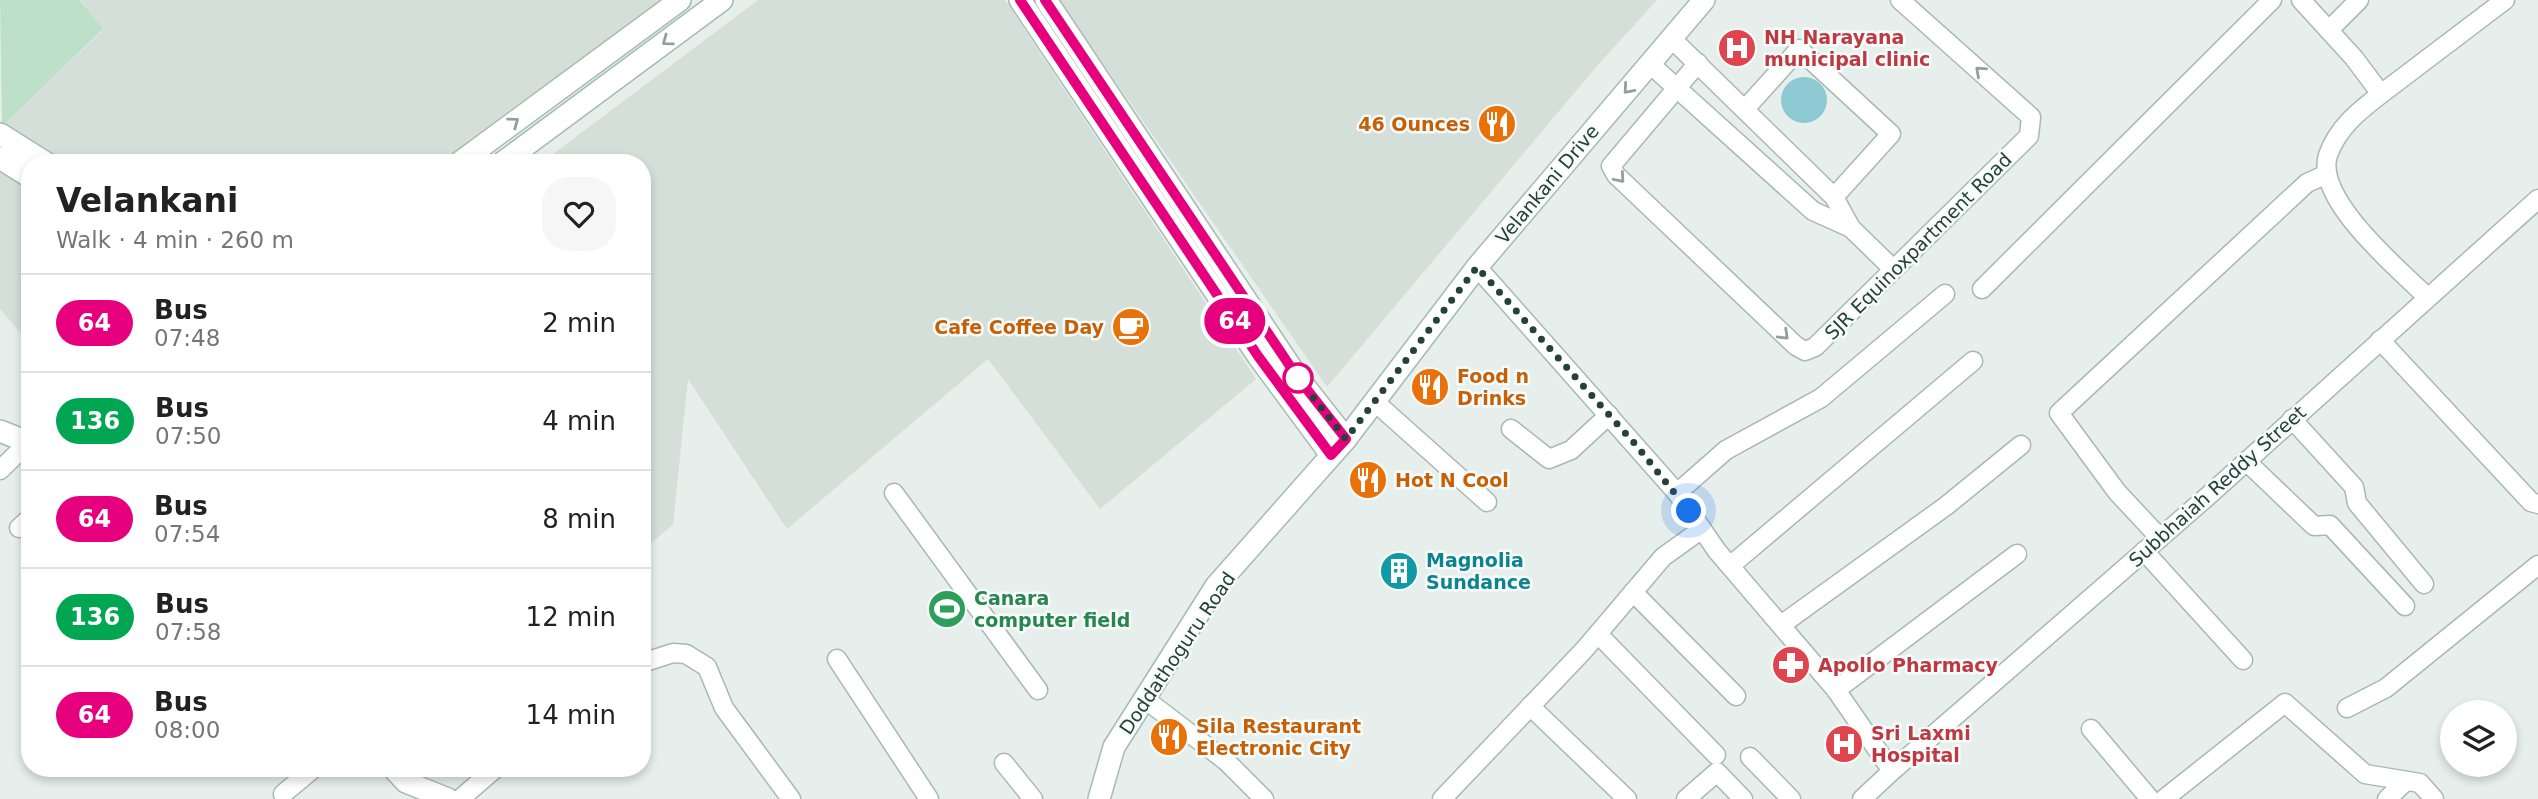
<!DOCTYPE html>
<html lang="en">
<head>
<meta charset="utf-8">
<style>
	body { margin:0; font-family:"DejaVu Sans",sans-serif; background:#f6f6f6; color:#222; height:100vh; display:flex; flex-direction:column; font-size:26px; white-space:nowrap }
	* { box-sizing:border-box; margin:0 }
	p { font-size:23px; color:#767676 }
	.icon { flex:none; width:38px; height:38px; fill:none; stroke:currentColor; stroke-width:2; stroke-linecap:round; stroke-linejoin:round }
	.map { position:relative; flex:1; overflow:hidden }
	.sheet { position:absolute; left:21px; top:154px; width:630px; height:623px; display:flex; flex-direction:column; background:#fff; border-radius:28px; box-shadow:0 4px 10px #0003 }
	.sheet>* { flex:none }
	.badge { padding:0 14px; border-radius:23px; font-size:24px; line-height:46px }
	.tools { position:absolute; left:2440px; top:700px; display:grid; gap:14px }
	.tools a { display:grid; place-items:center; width:77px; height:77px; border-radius:50%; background:#fff; box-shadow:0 4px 10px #0003; font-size:35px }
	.you { position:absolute; width:35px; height:35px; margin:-18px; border:5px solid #fff; border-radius:50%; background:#1a73e8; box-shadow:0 0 0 10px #1a73e833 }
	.map>.badge { position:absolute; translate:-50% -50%; box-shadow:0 0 0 4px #fff }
	.round { display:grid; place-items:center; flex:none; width:74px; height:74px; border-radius:28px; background:#f6f6f6 }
	.head { display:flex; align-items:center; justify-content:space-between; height:119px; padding:0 35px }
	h1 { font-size:33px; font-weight:800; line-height:52px }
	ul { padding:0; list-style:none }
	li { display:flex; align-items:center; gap:21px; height:98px; padding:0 35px; border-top:2px solid #e0e0e0 }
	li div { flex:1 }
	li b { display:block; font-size:26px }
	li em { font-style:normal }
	li .badge { min-width:77px; font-weight:700; text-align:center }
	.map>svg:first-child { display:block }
	.built { fill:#d4dfda }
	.green { fill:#bfe0c8 }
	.water { fill:#8ec9d4 }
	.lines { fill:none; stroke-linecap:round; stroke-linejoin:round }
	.street-casing { stroke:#a8b8b2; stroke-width:21 }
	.secondary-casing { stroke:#a4bbb3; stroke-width:24 }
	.street { stroke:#fff; stroke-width:18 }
	.secondary { stroke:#fff; stroke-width:21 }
	.oneway { stroke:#92a09c }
	.line-casing { stroke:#fff; stroke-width:16 }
	.line { stroke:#e6007e; stroke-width:10 }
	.walk { stroke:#24423a; stroke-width:7; stroke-dasharray:0 12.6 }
	.stop-dot { fill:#fff; stroke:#e6007e; stroke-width:3.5 }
	.labels { text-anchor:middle; stroke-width:5; stroke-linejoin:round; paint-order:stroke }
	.health-label { font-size:19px; font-weight:bold; fill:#be3a42; stroke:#f7fbf9; text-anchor:start }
	.food-label { font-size:19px; font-weight:bold; fill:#c56008; stroke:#f7fbf9; text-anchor:start }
	.street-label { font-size:19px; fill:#24423a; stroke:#f7fbf9 }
	.culture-label { font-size:19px; font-weight:bold; fill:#0d838f; stroke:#f7fbf9; text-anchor:start }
	.leisure-label { font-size:19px; font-weight:bold; fill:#27864d; stroke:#f7fbf9; text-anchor:start }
</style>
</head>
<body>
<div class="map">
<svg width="2538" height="799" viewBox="0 0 2538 799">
	<rect width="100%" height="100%" fill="#e6efeb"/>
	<g class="built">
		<polygon points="81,0 664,0 447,163 30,163 30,344 0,309 0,129 103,30"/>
		<polygon points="758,0 1005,0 1256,379 1100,509 988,359 787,529 688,379 673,525 642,550 642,163 541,163"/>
		<polygon points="1059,0 1657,0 1597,66 1327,387"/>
	</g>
	<polygon class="green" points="0,0 80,0 103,29 2,127"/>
	<circle class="water" cx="1804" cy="100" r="23"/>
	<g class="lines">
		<defs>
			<g id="street">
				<path d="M2301,0L2354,58L2381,94C2359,111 2338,127 2328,155C2314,199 2399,269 2427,297"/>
				<polyline points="2329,30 2359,0"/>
				<polyline points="1672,39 1834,197 1851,228 1892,268"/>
				<polyline points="1698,63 1611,166 1616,175 1796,346 1805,351 1815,347 2029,136 2031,117 1900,0"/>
				<polyline points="1650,64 1813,211 1851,228"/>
				<polyline points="2381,94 2505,0"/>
				<polyline points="1745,109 1799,49 1891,134 1834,197"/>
				<polyline points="1477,267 1677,493 1717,551 1836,690 1892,771 1862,799"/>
				<polyline points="1982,289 2272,0"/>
				<polyline points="2380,340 2531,502 2538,504"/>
				<polyline points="1375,402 1487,502"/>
				<polyline points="2292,419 2354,487 2357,503 2424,584"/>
				<polyline points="1511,429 1549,459 1571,450 1609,415"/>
				<polyline points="2246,461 2314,526 2330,525 2405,606"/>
				<polyline points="0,470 29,442"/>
				<polyline points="894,493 1038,690"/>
				<polyline points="1677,493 1726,450 1821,398 1945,294"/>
				<polyline points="19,528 30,518"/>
				<polyline points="2160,538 2117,492 2059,413 2307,183 2327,174"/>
				<polyline points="2144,551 2243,660"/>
				<polyline points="1730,566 1973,361"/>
				<polyline points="1633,592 1736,696"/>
				<polyline points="1781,625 1946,506 2021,445"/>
				<polyline points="1598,634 1716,755"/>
				<polyline points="837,659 929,799"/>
				<polyline points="642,663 673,653 686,654 707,667 724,708 791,799"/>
				<polyline points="1836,690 2017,554"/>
				<polyline points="1145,699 1226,761 1264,799"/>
				<polyline points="1530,706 1627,799"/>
				<polyline points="2347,708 2386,688 2538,565"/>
				<polyline points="2091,729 2150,799"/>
				<polyline points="1750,757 1791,799"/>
				<polyline points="1004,763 1033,799"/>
				<polyline points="1892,771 2208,496 2538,199"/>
				<polyline points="283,794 314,768"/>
				<polyline points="460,799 496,768"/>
				<polyline points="1442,799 1584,650 1663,557 1702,529"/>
				<polyline points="1686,799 1717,772 1743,799"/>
				<polyline points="2164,799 2285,703 2365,774 2420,783 2434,799"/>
				<polyline points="2387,799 2406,781"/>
			</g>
			<g id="secondary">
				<polyline points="1020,0 1258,356 1331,455"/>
				<polyline points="1046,0 1298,378 1346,439"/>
				<polyline points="0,134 46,163"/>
				<polyline points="0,158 30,177"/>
				<polyline points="459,163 680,0"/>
				<polyline points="502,163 722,0"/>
				<polyline points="0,431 30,443"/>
				<polyline points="393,768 406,782 448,799"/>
				<polyline points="1099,799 1114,747 1216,586 1346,439 1477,267 1704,0"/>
			</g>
		</defs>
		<use href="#street" class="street-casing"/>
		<use href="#secondary" class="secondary-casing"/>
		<use href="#street" class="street"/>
		<use href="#secondary" class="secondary"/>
	</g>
	<defs><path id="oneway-chevron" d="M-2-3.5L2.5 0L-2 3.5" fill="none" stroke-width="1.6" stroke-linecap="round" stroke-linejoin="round" transform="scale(1.75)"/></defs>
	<g class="oneway">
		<use href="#oneway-chevron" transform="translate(667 41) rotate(143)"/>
		<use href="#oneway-chevron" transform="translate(1980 71) rotate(-138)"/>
		<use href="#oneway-chevron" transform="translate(1628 89) rotate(131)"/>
		<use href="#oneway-chevron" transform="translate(514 122) rotate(-36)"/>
		<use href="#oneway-chevron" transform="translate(1620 178) rotate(49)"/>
		<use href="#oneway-chevron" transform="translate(1784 335) rotate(44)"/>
	</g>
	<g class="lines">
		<defs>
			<polyline id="line" points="1020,0 1258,356 1331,455 1346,439 1298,378 1045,0"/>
		</defs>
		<use href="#line" class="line-casing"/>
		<use href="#line" class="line"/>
		<polyline class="walk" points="1298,378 1346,439 1477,267 1636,445 1689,511"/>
	</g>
	<defs>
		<symbol id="hospital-disc" viewBox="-11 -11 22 22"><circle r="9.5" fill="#e0444e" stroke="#f7fbf9"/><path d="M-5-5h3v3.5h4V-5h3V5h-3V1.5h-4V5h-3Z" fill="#fff"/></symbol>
		<symbol id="restaurant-disc" viewBox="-11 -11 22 22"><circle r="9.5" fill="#e8710a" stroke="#f7fbf9"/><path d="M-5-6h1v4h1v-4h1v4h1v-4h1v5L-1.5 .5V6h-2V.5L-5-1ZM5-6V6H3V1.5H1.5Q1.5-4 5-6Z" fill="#fff"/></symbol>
		<symbol id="cafe-disc" viewBox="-11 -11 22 22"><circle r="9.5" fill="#e8710a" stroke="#f7fbf9"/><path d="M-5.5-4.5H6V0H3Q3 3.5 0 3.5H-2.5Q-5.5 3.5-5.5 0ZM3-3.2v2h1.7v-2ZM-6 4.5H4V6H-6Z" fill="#fff"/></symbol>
		<symbol id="building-disc" viewBox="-11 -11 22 22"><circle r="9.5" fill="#0f9aa8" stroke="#f7fbf9"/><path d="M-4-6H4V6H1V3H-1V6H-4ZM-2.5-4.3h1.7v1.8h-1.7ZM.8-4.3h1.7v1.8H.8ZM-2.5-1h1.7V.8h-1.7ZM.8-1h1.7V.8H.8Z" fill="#fff"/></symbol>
		<symbol id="stadium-disc" viewBox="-11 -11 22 22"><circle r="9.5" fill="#2e9e5b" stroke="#f7fbf9"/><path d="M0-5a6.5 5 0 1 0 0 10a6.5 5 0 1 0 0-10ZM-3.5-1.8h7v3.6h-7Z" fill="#fff"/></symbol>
		<symbol id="pharmacy-disc" viewBox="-11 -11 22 22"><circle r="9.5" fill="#e0444e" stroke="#f7fbf9"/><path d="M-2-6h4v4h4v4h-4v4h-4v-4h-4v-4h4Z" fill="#fff"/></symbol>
	</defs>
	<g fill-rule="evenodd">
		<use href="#hospital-disc" x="1715" y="26" width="44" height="44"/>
		<use href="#restaurant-disc" x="1475" y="102" width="44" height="44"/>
		<use href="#cafe-disc" x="1109" y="305" width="44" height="44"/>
		<use href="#restaurant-disc" x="1408" y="365" width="44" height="44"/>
		<use href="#restaurant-disc" x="1346" y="458" width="44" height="44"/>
		<use href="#building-disc" x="1377" y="549" width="44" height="44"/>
		<use href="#stadium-disc" x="925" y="587" width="44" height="44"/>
		<use href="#pharmacy-disc" x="1769" y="643" width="44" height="44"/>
		<use href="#restaurant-disc" x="1147" y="715" width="44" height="44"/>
		<use href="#hospital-disc" x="1822" y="722" width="44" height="44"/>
	</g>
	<circle class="stop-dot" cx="1298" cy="378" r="14"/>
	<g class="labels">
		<g class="health-label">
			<text x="1764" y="44">NH Narayana<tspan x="1764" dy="22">municipal clinic</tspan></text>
			<text x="1818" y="672">Apollo Pharmacy</text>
			<text x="1871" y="740">Sri Laxmi<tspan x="1871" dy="22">Hospital</tspan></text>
		</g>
		<g class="food-label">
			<text x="1470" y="131" text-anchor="end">46 Ounces</text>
			<text x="1104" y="334" text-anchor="end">Cafe Coffee Day</text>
			<text x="1457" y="383">Food n<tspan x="1457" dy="22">Drinks</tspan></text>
			<text x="1395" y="487">Hot N Cool</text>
			<text x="1196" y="733">Sila Restaurant<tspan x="1196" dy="22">Electronic City</tspan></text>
		</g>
		<g class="street-label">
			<text transform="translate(1547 184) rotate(-50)" y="7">Velankani Drive</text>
			<text transform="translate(1918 246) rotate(-45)" y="7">SJR Equinoxpartment Road</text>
			<text transform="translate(2217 486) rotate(-42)" y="7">Subbhaiah Reddy Street</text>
			<text transform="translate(1177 653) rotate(-56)" y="7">Doddathoguru Road</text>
		</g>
		<g class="culture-label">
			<text x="1426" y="567">Magnolia<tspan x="1426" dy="22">Sundance</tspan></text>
		</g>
		<g class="leisure-label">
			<text x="974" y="605">Canara<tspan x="974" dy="22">computer field</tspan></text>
		</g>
	</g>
</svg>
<div class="tools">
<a><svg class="icon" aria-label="layers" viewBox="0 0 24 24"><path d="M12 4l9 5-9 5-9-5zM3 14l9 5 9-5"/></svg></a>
</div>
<div class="you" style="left:1689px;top:511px"></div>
<b class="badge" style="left:1235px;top:321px;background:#e6007e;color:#fff">64</b>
<section class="sheet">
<div class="head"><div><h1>Velankani</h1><p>Walk · 4 min · 260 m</p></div><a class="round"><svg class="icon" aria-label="heart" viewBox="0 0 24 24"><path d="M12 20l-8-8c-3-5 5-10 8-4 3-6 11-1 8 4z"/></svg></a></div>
<ul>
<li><span class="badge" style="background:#e6007e;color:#fff">64</span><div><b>Bus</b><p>07:48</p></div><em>2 min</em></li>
<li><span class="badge" style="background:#00a651;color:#fff">136</span><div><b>Bus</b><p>07:50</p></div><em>4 min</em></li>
<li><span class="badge" style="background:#e6007e;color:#fff">64</span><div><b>Bus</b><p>07:54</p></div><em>8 min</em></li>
<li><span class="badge" style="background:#00a651;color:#fff">136</span><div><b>Bus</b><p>07:58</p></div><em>12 min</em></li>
<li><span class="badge" style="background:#e6007e;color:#fff">64</span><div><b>Bus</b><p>08:00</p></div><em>14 min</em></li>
</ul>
</section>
</div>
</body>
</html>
